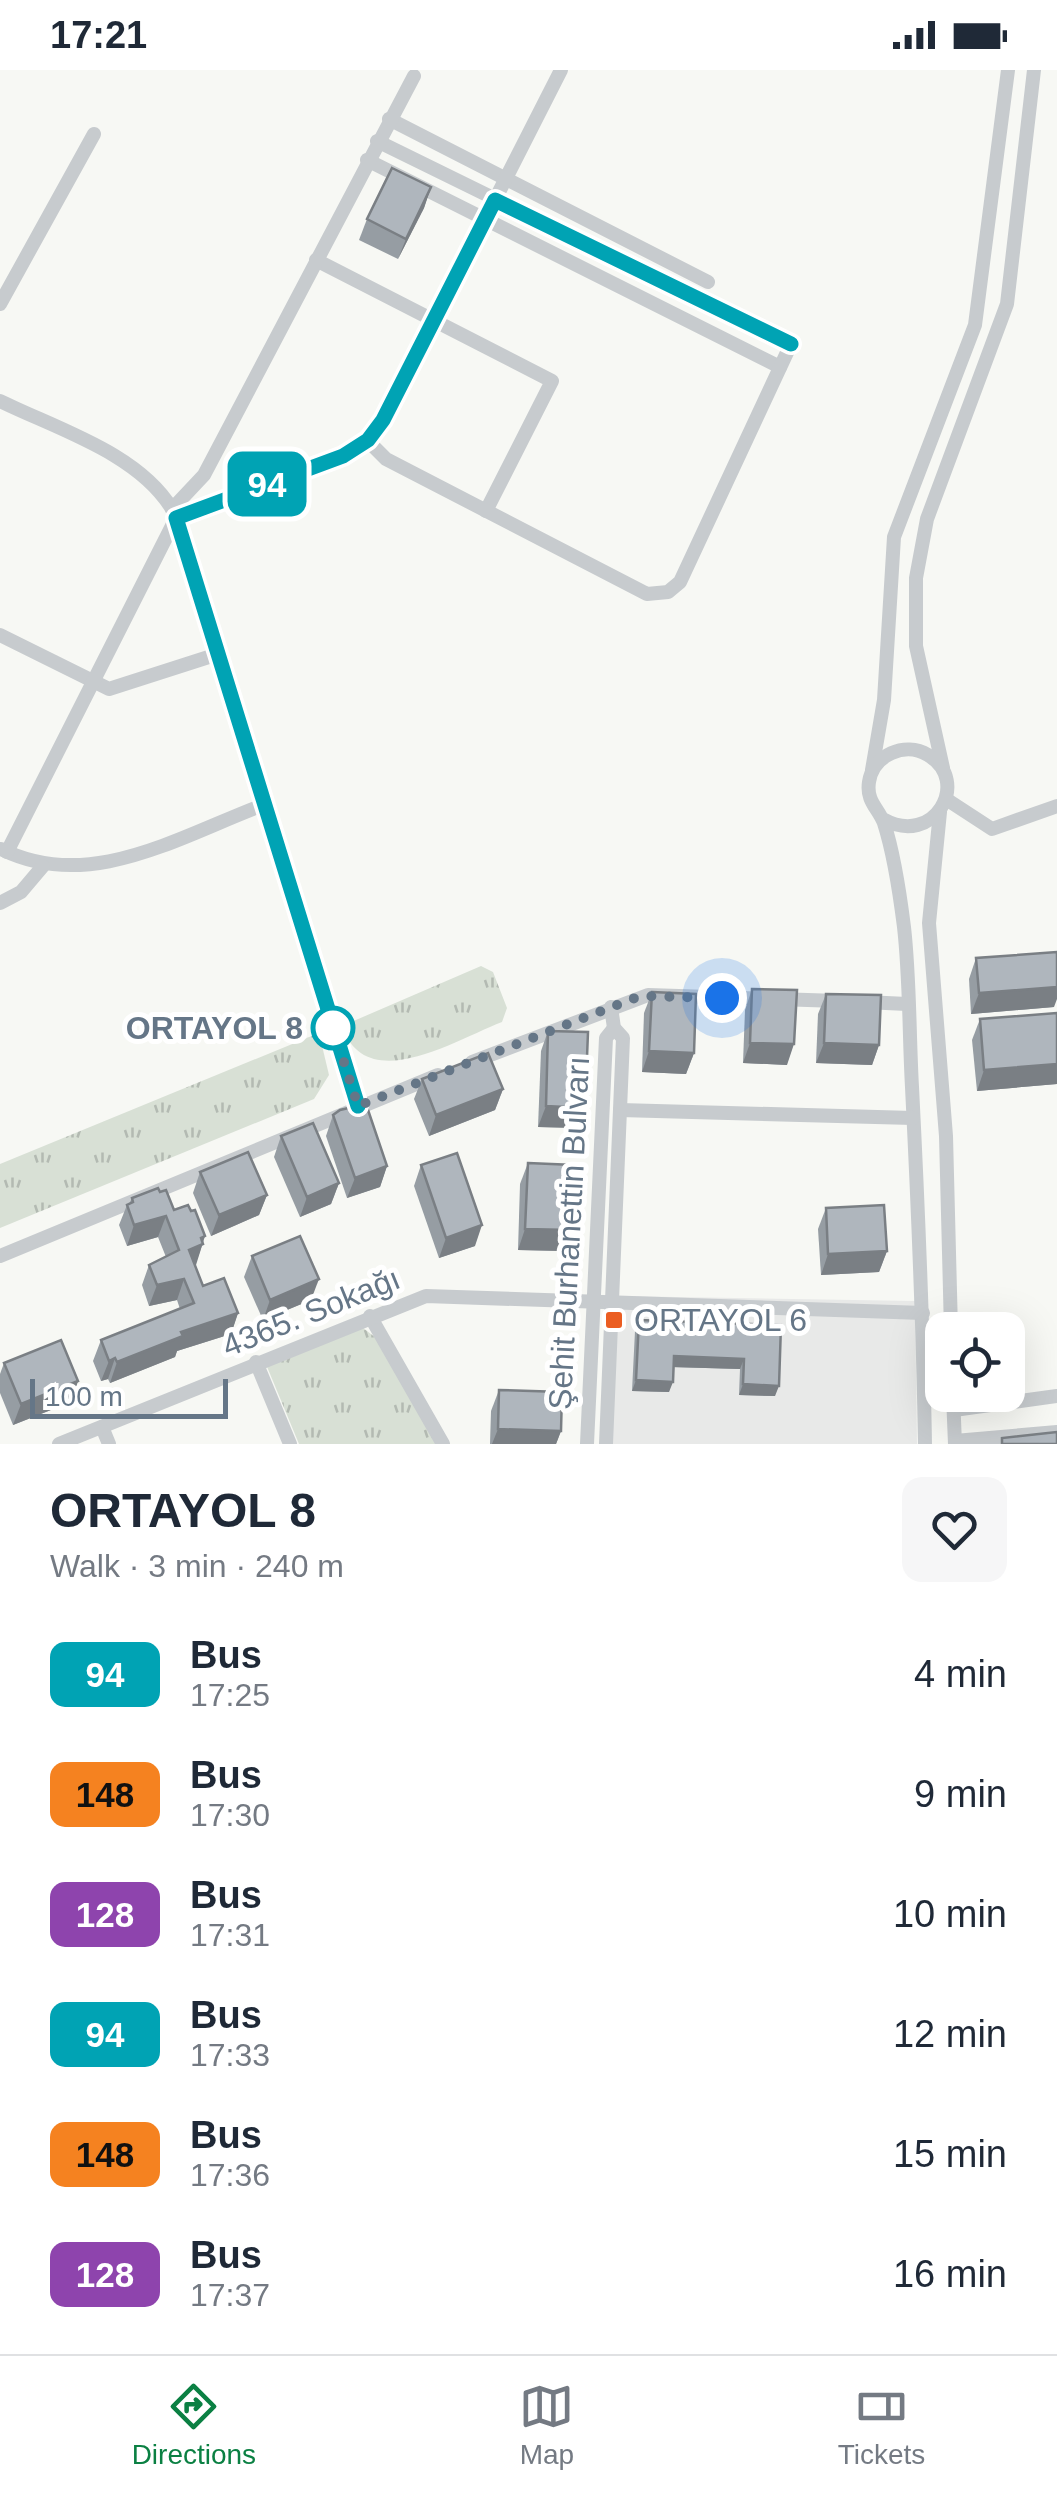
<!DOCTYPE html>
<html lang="en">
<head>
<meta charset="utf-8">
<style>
	body { margin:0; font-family:Arial,sans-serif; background:#f6f6f7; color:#1f2937; height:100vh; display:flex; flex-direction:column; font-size:38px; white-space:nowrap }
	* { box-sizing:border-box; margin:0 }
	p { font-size:32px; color:#747a83 }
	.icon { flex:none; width:55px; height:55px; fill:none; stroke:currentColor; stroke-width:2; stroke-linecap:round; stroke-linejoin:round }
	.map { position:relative; height:1374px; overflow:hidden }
	.details { display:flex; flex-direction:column; background:#fff; flex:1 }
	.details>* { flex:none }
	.badge { padding:0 20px; border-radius:15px; font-size:35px; line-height:65px }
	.controls { position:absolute; left:925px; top:1242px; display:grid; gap:20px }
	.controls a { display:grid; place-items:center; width:100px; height:100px; border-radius:20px; background:#fff; box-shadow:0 10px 40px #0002; font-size:50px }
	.scale { position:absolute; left:30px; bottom:25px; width:198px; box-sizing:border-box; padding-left:10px; border:5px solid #657687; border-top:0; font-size:28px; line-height:35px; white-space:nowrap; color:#657687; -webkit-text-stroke:8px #fff; paint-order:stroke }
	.you { position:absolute; width:50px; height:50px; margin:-25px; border:8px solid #fff; border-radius:50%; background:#1a73e8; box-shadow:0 0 0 15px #1a73e833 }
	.map>.badge { position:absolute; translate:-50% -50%; box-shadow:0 0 0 5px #fff }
	.round { display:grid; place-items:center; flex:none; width:105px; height:105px; border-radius:20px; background:#f6f6f7 }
	.summary { display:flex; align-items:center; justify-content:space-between; height:170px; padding:0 50px }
	h1 { font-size:48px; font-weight:600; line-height:75px }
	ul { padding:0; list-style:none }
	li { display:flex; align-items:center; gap:30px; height:120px; padding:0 50px }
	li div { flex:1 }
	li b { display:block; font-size:38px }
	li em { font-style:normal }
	li .badge { min-width:110px; font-weight:700; text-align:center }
	.status { display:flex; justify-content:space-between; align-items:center; height:70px; padding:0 50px; background:#fff; direction:ltr }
	.status svg { height:28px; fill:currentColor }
	.tab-bar { display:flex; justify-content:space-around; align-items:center; height:140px; border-top:2px solid #e0e1e3; background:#fff; font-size:28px; color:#747a83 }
	.tab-bar a { display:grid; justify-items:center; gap:5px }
	.tab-bar .on { color:#0b8043 }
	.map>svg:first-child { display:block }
	.built { fill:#e8e9e8 }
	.park { fill:url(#park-tufts) }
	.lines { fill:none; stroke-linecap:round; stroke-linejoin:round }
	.minor { stroke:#c7cbce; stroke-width:14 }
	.wall { fill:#969da3 }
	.shaded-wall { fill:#7a7f84 }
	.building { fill:#afb6bd; stroke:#7a7f84; stroke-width:2.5 }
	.line-casing { stroke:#fff; stroke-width:22 }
	.line { stroke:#00a3b4; stroke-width:15 }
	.walk { stroke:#657687; stroke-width:10; stroke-dasharray:0 18 }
	.stop-dot { fill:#fff; stroke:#00a3b4; stroke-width:5 }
	.poi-dot { fill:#eb5d21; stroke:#fff; stroke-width:4 }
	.labels { text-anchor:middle; stroke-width:10; stroke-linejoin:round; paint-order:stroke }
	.stop-label { font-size:32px; font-weight:bold; fill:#657687; stroke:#fff; text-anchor:end }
	.street-label { font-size:32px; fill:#657687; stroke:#fff }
	.poi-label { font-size:32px; fill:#657687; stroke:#fff; text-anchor:start }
</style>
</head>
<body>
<div class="status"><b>17:21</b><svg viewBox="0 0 49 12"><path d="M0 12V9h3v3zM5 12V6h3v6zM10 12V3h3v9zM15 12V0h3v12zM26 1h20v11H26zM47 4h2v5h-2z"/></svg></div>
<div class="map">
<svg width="1057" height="1374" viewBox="0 0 1057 1374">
	<defs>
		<pattern id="park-tufts" width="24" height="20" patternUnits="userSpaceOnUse" patternTransform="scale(2.5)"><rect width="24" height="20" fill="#d8e0d5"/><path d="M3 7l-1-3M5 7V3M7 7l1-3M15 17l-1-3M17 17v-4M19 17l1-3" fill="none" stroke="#b3bab2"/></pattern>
	</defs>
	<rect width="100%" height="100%" fill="#f7f8f4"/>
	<polygon class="built" points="618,1226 915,1231 917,1374 610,1374"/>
	<g class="park">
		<path d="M481,896L493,902L507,938L502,952C455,970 366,1027 342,956Z"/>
		<polygon points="319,963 329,1005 314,1029 0,1158 0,1094"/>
		<polygon points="353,1250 376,1268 440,1374 299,1374 263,1287"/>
	</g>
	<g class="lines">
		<g class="minor">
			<polyline points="389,49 708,212"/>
			<polyline points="367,90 780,297"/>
			<polyline points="316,190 552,311 486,441"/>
			<polyline points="0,234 94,64"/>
			<path d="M0,331C57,359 138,383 172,439L358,1036"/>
			<polyline points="368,371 386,389 647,524 668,522 680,512 791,274 377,71"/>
			<polyline points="172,439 204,405 414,6"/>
			<polyline points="0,565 109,619 218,584"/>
			<polyline points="943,698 916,576 916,508 927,449 1007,234 1034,0"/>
			<polyline points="872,700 884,630 894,467 975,255 1008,0"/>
			<polyline points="946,729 992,759 1057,736"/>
			<polyline points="940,742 929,853 946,1066 951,1260"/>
			<path d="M883,749C934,778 972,711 928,685C905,671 873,685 869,712C866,731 878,738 884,753C894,784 900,825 904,857C910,910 909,964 912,1017C918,1136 923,1255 925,1374"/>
			<path d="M1,779C89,823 178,767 263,735"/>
			<polyline points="7,782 176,448 352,382 379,358 561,0"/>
			<polyline points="0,833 21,822 43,796"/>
			<polyline points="865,932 907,934"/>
			<polyline points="472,992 648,925 838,931"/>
			<polyline points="620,1040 913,1048"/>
			<polyline points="0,1186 438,1005"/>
			<polyline points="370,1246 443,1374"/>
			<polyline points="256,1292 290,1374"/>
			<polyline points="953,1325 955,1374"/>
			<polyline points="954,1340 1057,1326"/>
			<polyline points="102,1357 109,1374"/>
			<polyline points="955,1371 1057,1362"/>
			<polyline points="59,1374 426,1226 923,1243"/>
			<polyline points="587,1374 606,968 614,958"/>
			<polyline points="606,1374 623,968 614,958 611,937"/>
		</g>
	</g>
	<g class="wall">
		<polygon points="431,117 424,138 398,189 359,170 367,149"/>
		<polygon points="976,888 1054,937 971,944 969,909"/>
		<polygon points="752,919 787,995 743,993 745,940"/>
		<polygon points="652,922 694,983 686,1004 642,1002 644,943"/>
		<polygon points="826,924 879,975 872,995 816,993 818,944"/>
		<polygon points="1057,943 1057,1014 977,1021 972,970 980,949"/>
		<polygon points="548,961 578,1058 538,1057 541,981"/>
		<polygon points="422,1009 503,1019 495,1040 429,1066 414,1029"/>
		<polygon points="333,1045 387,1096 380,1117 347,1128 326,1066"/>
		<polygon points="281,1066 339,1113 331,1134 300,1147 274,1087"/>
		<polygon points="528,1093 571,1160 564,1181 518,1180 520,1114"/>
		<polygon points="421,1095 475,1176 439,1188 414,1116"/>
		<polygon points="200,1102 267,1125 259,1145 211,1166 193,1123"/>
		<polygon points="160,1122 203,1173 195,1195 203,1216 238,1243 231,1264 177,1281 175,1287 110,1313 108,1309 101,1311 93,1291 101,1270 180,1239 177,1230 149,1236 142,1215 149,1195 166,1187 158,1167 127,1176 119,1155 127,1135 129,1134 132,1128"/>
		<polygon points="826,1138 887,1181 879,1202 821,1205 818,1159"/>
		<polygon points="252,1186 311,1230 263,1250 244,1207"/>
		<polygon points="639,1250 781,1255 775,1326 739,1325 740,1299 673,1297 669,1322 632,1321 635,1261"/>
		<polygon points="4,1293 78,1311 71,1332 13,1355 0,1323 0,1304"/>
		<polygon points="499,1320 561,1361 556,1374 490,1374 491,1341"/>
	</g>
	<g class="shaded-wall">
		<polygon points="431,117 424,138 398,189 406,169"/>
		<polygon points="1057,917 1057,929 1054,937 971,944 979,923"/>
		<polygon points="750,973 794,974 787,995 743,993"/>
		<polygon points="824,973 879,975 872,995 816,993"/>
		<polygon points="649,981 694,983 686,1004 642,1002"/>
		<polygon points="1057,994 1057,1014 977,1021 984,1000"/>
		<polygon points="503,1019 495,1040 429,1066 436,1045"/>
		<polygon points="546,1036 585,1038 578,1058 538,1057"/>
		<polygon points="387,1096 380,1117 347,1128 355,1108"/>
		<polygon points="339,1113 331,1134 300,1147 307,1127"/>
		<polygon points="267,1125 259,1145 211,1166 219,1145"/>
		<polygon points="166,1146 158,1167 127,1176 134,1155"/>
		<polygon points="482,1155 475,1176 439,1188 446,1168"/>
		<polygon points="525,1159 571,1160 564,1181 518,1180"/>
		<polygon points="205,1166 196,1195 181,1200 189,1180 201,1168"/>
		<polygon points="887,1181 879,1202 821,1205 828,1184"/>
		<polygon points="184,1209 177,1230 149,1236 157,1215"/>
		<polygon points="319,1209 311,1230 263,1250 270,1230"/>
		<polygon points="238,1243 231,1264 177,1281 175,1287 110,1313 117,1292 181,1262"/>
		<polygon points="674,1286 744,1289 740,1299 670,1297"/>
		<polygon points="115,1288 108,1309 101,1311 109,1291"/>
		<polygon points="636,1310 673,1312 669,1322 632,1321"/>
		<polygon points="78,1311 71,1332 13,1355 21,1334"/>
		<polygon points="743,1314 779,1316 775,1326 739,1325"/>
		<polygon points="498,1359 561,1361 556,1374 492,1374"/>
	</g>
	<g class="building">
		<polygon points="392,98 431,117 406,169 367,149"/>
		<polygon points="1057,882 1057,917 979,923 976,888"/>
		<polygon points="752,919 797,920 794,974 750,973"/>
		<polygon points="652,922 696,924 694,983 649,981"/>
		<polygon points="826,924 881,925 879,975 824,973"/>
		<polygon points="1057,943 1057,994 984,1000 980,949"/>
		<polygon points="548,961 588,962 585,1038 546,1036"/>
		<polygon points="488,983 503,1019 436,1045 422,1009"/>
		<polygon points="366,1034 387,1096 355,1108 333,1045 340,1040"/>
		<polygon points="313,1053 339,1113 307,1127 281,1066"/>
		<polygon points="248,1082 267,1125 219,1145 200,1102"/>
		<polygon points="457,1083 482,1155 446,1168 421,1095"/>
		<polygon points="528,1093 574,1095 571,1160 525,1159"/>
		<polygon points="158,1118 160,1122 166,1120 174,1140 188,1135 191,1141 195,1140 205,1166 201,1168 203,1174 189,1180 203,1216 224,1208 238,1243 181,1262 183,1266 117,1292 115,1288 109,1291 101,1270 194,1233 184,1209 157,1215 149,1195 179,1180 166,1146 134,1155 127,1135 133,1132 132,1128"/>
		<polygon points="884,1135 887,1181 828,1184 826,1138"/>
		<polygon points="300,1166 319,1209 270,1230 252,1186"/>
		<polygon points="639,1250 781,1255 779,1316 743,1314 744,1289 674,1286 673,1312 636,1310"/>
		<polygon points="61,1270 78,1311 21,1334 4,1293"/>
		<polygon points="499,1320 562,1322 561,1361 498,1359"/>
		<polygon points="1057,1362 1057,1374 1002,1374 1002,1368"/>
	</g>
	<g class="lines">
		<defs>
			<polyline id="line" points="358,1036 176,448 343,386 368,370 383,350 495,130 791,274"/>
		</defs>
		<use href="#line" class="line-casing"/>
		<use href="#line" class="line"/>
		<polyline class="walk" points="333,958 358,1036 640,926 722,928"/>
	</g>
	<circle class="stop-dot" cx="333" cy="958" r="20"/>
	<rect class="poi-dot" x="604" y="1240" width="20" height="20" rx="5"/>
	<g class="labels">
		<g class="stop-label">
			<text x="303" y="969">ORTAYOL 8</text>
		</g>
		<g class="street-label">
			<text transform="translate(569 1163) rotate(-87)" y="11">Şehit Burhanettin Bulvarı</text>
			<text transform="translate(311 1242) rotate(-22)" y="11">4365. Sokağı</text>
		</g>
		<g class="poi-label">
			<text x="634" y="1261">ORTAYOL 6</text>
		</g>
	</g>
</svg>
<div class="controls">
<a><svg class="icon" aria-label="locate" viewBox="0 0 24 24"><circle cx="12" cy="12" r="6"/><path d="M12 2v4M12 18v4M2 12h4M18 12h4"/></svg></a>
</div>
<div class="scale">100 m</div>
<div class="you" style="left:722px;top:928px"></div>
<b class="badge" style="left:267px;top:414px;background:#00a3b4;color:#fff">94</b>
</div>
<section class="details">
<div class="summary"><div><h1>ORTAYOL 8</h1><p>Walk · 3 min · 240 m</p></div><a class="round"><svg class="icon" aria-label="heart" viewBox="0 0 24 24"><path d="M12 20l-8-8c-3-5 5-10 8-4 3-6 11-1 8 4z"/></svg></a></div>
<ul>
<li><span class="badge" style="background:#00a3b4;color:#fff">94</span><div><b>Bus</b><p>17:25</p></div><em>4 min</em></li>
<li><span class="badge" style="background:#f58220;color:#111">148</span><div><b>Bus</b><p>17:30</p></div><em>9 min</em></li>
<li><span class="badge" style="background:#8e44ad;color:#fff">128</span><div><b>Bus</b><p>17:31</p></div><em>10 min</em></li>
<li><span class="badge" style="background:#00a3b4;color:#fff">94</span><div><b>Bus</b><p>17:33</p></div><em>12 min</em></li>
<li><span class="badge" style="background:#f58220;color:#111">148</span><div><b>Bus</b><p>17:36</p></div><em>15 min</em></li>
<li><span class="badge" style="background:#8e44ad;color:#fff">128</span><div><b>Bus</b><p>17:37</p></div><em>16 min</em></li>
</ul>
</section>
<nav class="tab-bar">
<a class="on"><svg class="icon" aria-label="directions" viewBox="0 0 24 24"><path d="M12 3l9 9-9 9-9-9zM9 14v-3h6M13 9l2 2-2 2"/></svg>Directions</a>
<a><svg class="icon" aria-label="map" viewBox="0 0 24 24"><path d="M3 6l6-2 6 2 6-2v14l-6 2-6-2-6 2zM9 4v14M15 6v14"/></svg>Map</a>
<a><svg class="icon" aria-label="tickets" viewBox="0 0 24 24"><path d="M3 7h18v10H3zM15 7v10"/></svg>Tickets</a>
</nav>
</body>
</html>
